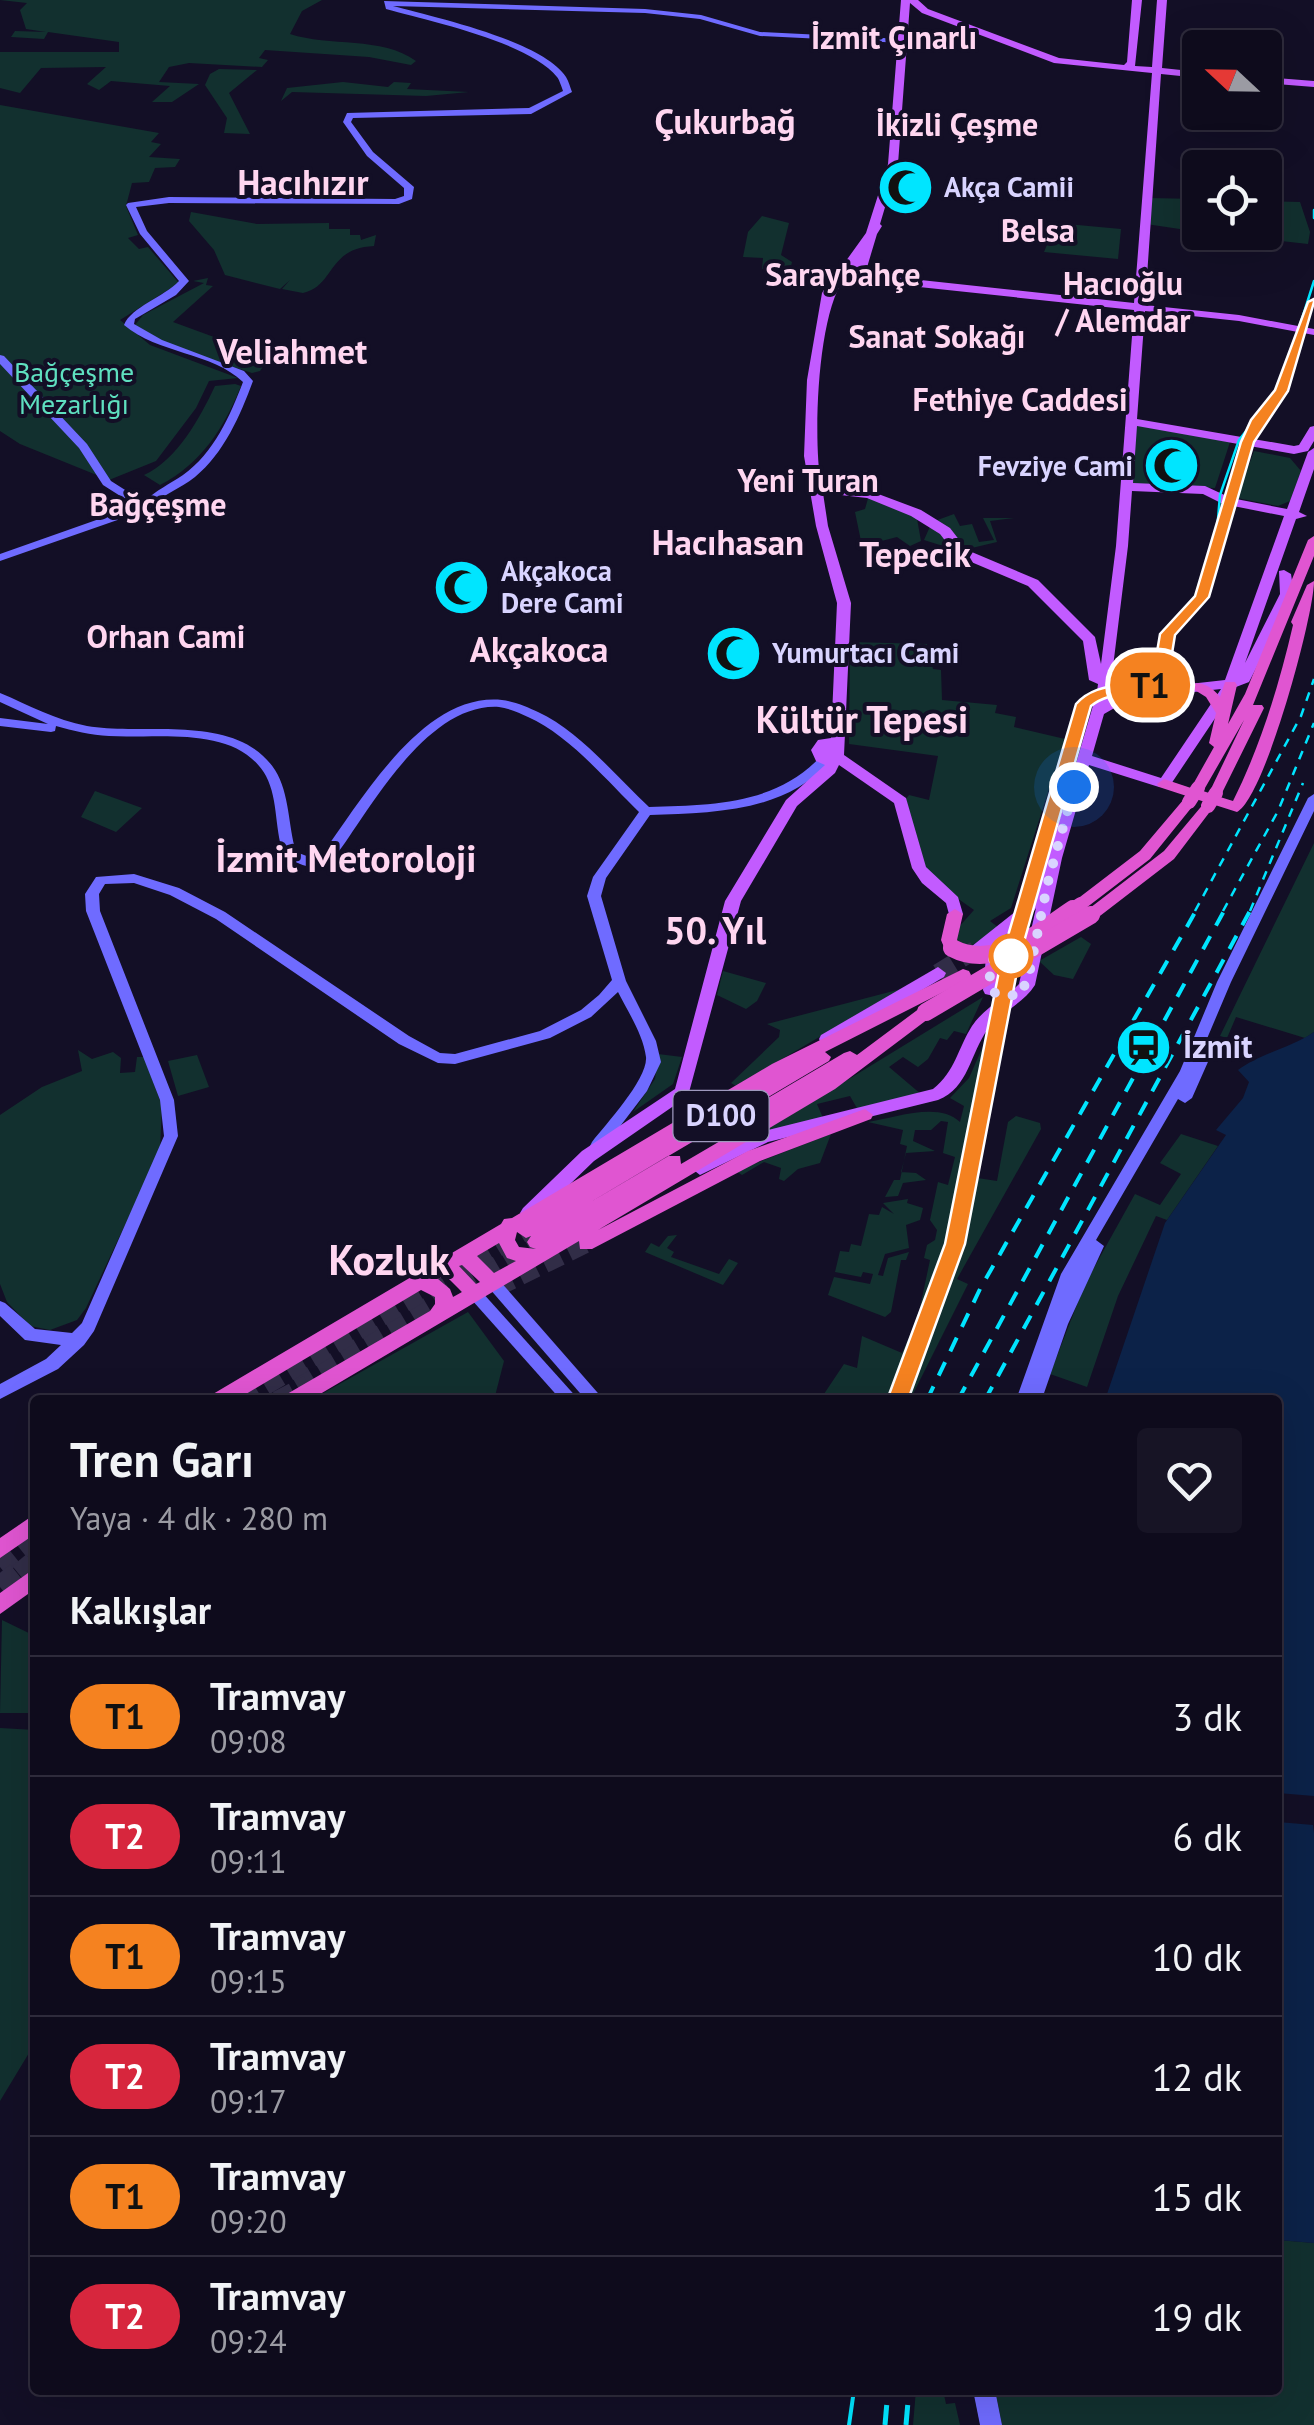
<!DOCTYPE html>
<html lang="tr">
<head>
<meta charset="utf-8">
<style>
	body { margin:0; font-family:"PT Sans",sans-serif; background:#171425; color:#f1f3f6; height:100vh; display:flex; flex-direction:column; font-size:38px; white-space:nowrap }
	* { box-sizing:border-box; margin:0 }
	p { font-size:32px; color:#9b9ba3 }
	.icon { flex:none; width:55px; height:55px; fill:none; stroke:currentColor; stroke-width:2; stroke-linecap:round; stroke-linejoin:round }
	.map { position:relative; flex:1; overflow:hidden }
	.side { position:absolute; left:30px; top:1395px; width:1252px; height:1000px; display:flex; flex-direction:column; background:#0e0b1c; border-radius:10px; box-shadow:0 10px 40px #0002,0 0 0 2px #2e2b3b }
	.side>* { flex:none }
	.badge { padding:0 20px; border-radius:32px; font-size:35px; line-height:65px }
	.needle { width:65px; rotate:292deg }
	.fabs { position:absolute; left:1182px; top:30px; display:grid; gap:20px }
	.fabs a { display:grid; place-items:center; width:100px; height:100px; border-radius:10px; background:#0e0b1c; box-shadow:0 10px 40px #0002,0 0 0 2px #2e2b3b; font-size:50px }
	.you { position:absolute; width:50px; height:50px; margin:-25px; border:8px solid #fff; border-radius:50%; background:#1a73e8; box-shadow:0 0 0 15px #1a73e833 }
	.map>.badge { position:absolute; translate:-50% -50%; box-shadow:0 0 0 5px #fff }
	h2 { padding:0 40px; font-size:38px; line-height:90px }
	.round { display:grid; place-items:center; flex:none; width:105px; height:105px; border-radius:10px; background:#171425 }
	.summary { display:flex; align-items:center; justify-content:space-between; height:170px; padding:0 40px }
	h1 { font-size:48px; font-weight:600; line-height:75px }
	ul { padding:0; list-style:none }
	li { display:flex; align-items:center; gap:30px; height:120px; padding:0 40px; border-top:2px solid #2e2b3b }
	li div { flex:1 }
	li b { display:block; font-size:38px }
	li em { font-style:normal }
	li .badge { min-width:110px; font-weight:700; text-align:center }
	.map>svg:first-child { display:block }
	.green { fill:#12302f }
	.water { fill:#0c2248 }
	.pier { fill:#130f26 }
	.lines { fill:none; stroke-linecap:round; stroke-linejoin:round }
	.primary-tunnel { stroke:#312d47; stroke-width:18; stroke-dasharray:18 9; stroke-linecap:butt }
	.trunk-tunnel-far1 { stroke:#312d47; stroke-width:18; stroke-dasharray:18 9; stroke-linecap:butt }
	.trunk-tunnel { stroke:#312d47; stroke-width:22; stroke-dasharray:22 11; stroke-linecap:butt }
	.secondary { fill:#6f6bff; fill-rule:evenodd }
	.primary { fill:#c25bff; fill-rule:evenodd }
	.trunk { fill:#e055d1; fill-rule:evenodd }
	.tram-far1 { stroke:#00e5ff; stroke-width:2.5 }
	.tram { stroke:#00e5ff; stroke-width:4 }
	.rail-far2 { stroke:#00e5ff; stroke-width:2.5; stroke-dasharray:9 8; stroke-linecap:butt }
	.rail-far1 { stroke:#00e5ff; stroke-width:4; stroke-dasharray:15 12; stroke-linecap:butt }
	.rail { stroke:#00e5ff; stroke-width:5; stroke-dasharray:20 16; stroke-linecap:butt }
	.trunk-bridge-far1 { stroke:#e055d1; stroke-width:14 }
	.trunk-bridge { stroke:#e055d1; stroke-width:18 }
	.line { fill:#f58220; stroke:#fff; stroke-width:2.5 }
	.walk { stroke:#d9d4ff; stroke-width:10; stroke-dasharray:0 18 }
	.stop-dot { fill:#fff; stroke:#f58220; stroke-width:5 }
	.labels { text-anchor:middle; stroke-width:8; stroke-linejoin:round; paint-order:stroke }
	.far-poi-label { font-size:28px; font-weight:bold; fill:#d9d4ff; stroke:#130f26; text-anchor:start }
	.far-park-label { font-size:28px; fill:#5fe0c0; stroke:#130f26 }
	.shield { fill:#130f26; stroke:#9e99be; stroke-width:2.5 }
	.shield-label { font-size:30px; font-weight:bold; fill:#d9d4ff }
	.far-quarter-label { font-size:32px; font-weight:bold; fill:#ffd6f0; stroke:#130f26 }
	.poi-label { font-size:32px; font-weight:bold; fill:#d9d4ff; stroke:#130f26; text-anchor:start }
	.far-district-label { font-size:35px; font-weight:bold; fill:#ffd6f0; stroke:#130f26 }
	.quarter-label { font-size:38px; font-weight:bold; fill:#ffd6f0; stroke:#130f26 }
	.district-label { font-size:42px; font-weight:bold; fill:#ffd6f0; stroke:#130f26 }
</style>
</head>
<body>
<div class="map">
<svg width="1314" height="2425" viewBox="0 0 1314 2425">
	<rect width="100%" height="100%" fill="#130f26"/>
	<g class="green">
		<path d="M0,0H322L302,11L290,34C329,47 382,36 416,61L411,65L369,57L265,50L259,58L268,60L262,67L189,63L169,67L159,82L199,84L172,102H152L170,86L111,81L99,90L87,84L106,67L41,68L20,93L0,88V52H119V42L48,32L44,39L11,37L15,31L46,32L26,29L20,10L27,3Z"/>
		<polygon points="219,69 257,70 229,93 250,134 224,133 227,118 205,85 210,74"/>
		<polygon points="343,82 388,87 394,82 411,83 407,89 469,92 426,96 292,92 281,101 287,88"/>
		<polygon points="0,105 159,133 151,142 161,144 149,157 180,159 175,167 155,168 149,182 132,183 126,206 138,235 128,238 139,249 148,247 179,283 120,320 150,345 238,378 209,381 196,408 156,461 109,480 20,444 0,431"/>
		<polygon points="1148,198 1200,199 1200,232 1146,224"/>
		<polygon points="1265,201 1300,202 1310,232 1308,244 1207,233 1265,232"/>
		<path d="M191,212L257,224L329,223V229H350V235H360L361,240L376,235L374,246C327,248 335,286 303,293L282,289L290,280L280,289L225,275L214,250L189,221Z"/>
		<polygon points="762,216 789,223 781,255 792,262 790,270 762,269 763,258 743,257 748,232"/>
		<polygon points="1056,223 1121,229 1118,259 1044,252"/>
		<polygon points="208,278 206,285 213,286 173,322 244,348 264,365 260,371 252,373 170,346 135,325 143,315 204,283 193,281"/>
		<path d="M235,384L241,386C224,428 201,464 160,485L144,475C177,460 200,418 215,386Z"/>
		<polygon points="1134,425 1230,442 1215,488 1131,486"/>
		<polygon points="1254,451 1290,458 1301,471 1290,501 1278,506 1237,498"/>
		<polygon points="869,495 916,513 921,541 910,546 897,537 862,546 855,512 865,509"/>
		<polygon points="954,514 960,526 972,524 979,542 994,540 983,518 1014,518 990,521 997,542 959,551 924,540 932,522"/>
		<polygon points="850,642 927,644 933,669 941,670 942,700 997,705 995,713 1016,717 1014,727 1065,739 1011,908 990,921 999,928 966,949 955,946 957,929 974,910 926,876 906,799 909,795 929,800 938,756 849,744"/>
		<polygon points="95,791 142,808 116,832 81,817"/>
		<polygon points="1314,843 1314,1032 1305,1038 1236,1017 1227,1038 1220,1036"/>
		<polygon points="1081,937 1091,944 1073,979 1054,975 1039,961"/>
		<polygon points="723,971 766,983 757,1001 746,1009 717,995"/>
		<polygon points="901,989 736,1086 731,1083 779,1037 780,1030 767,1024"/>
		<polygon points="983,997 966,1034 954,1031 947,1040 940,1038 928,1059 918,1067 903,1057 889,1067 922,1095 858,1110 850,1096 817,1104 823,1118 772,1131 769,1128"/>
		<path d="M987,1037L948,1234L886,1400H820L844,1364L857,1368L862,1336L902,1353L918,1317L930,1260L924,1258L927,1245L935,1240L937,1230L930,1220L938,1182L948,1185L955,1157L943,1153L948,1122L941,1121L931,1130H915L913,1141L935,1151L906,1153L901,1172L916,1173L926,1180L903,1183L898,1196L885,1197L894,1180H900L907,1146L900,1144L903,1130L868,1122C894,1118 939,1101 960,1122L964,1106L950,1098L969,1078Z"/>
		<polygon points="78,1050 92,1059 113,1052 121,1058 120,1073 135,1072 137,1057 144,1057 162,1106 160,1150 86,1308 77,1320 50,1330 30,1326 7,1302 0,1284 0,1115 42,1087 82,1071"/>
		<polygon points="658,1054 682,1057 673,1084 633,1112 655,1079"/>
		<polygon points="197,1055 209,1087 178,1096 168,1061"/>
		<polygon points="1016,1116 1040,1123 1041,1129 957,1279 968,1284 910,1400 900,1400 952,1266 971,1177 997,1181 1008,1122"/>
		<polygon points="831,1134 820,1163 798,1169 784,1181 779,1179 781,1168 764,1162 742,1175 736,1171"/>
		<polygon points="1181,1134 1218,1146 1167,1220 1156,1216 1118,1296 1087,1387 1050,1374 1085,1284 1135,1194 1160,1205 1181,1174 1160,1163"/>
		<polygon points="908,1199 907,1203 923,1208 920,1220 906,1225 909,1248 885,1254 878,1275 883,1276 888,1258 909,1252 906,1260 901,1260 891,1312 885,1317 828,1295 834,1277 870,1284 873,1274 863,1272 861,1277 835,1272 840,1251 849,1252 851,1244 861,1246 869,1214 879,1215 882,1207 894,1214 883,1203"/>
		<polygon points="677,1235 667,1248 674,1252 671,1257 719,1274 729,1259 738,1263 723,1285 645,1252 651,1243 659,1247 668,1236"/>
		<polygon points="468,1312 504,1361 494,1400 311,1400"/>
		<polygon points="2,1620 35,1636 35,1713 0,1713"/>
		<polygon points="0,1728 35,1730 35,2043 0,2101"/>
		<polygon points="1278,2240 1314,2243 1314,2425 1002,2425 995,2390 1278,2390"/>
		<polygon points="916,2390 943,2390 946,2404 955,2403 960,2425 913,2425"/>
	</g>
	<path class="water" d="M1314,1032V2243L1278,2240V1400H1105L1165,1223L1226,1135L1216,1130L1243,1098L1249,1082L1238,1070C1260,1053 1289,1049 1314,1032Z"/>
	<polygon class="pier" points="1278,1793 1314,1796 1314,1833 1313,1825 1278,1822"/>
	<g class="lines">
		<polyline class="primary-tunnel" points="938,973 975,950"/>
		<g class="trunk-tunnel-far1">
			<polyline points="496,1288 586,1244"/>
			<polyline points="296,1384 536,1242"/>
			<polyline points="242,1400 526,1231"/>
			<polyline points="277,1400 308,1384"/>
			<polyline points="0,1567 35,1539"/>
			<polyline points="18,1573 35,1559"/>
		</g>
		<polyline class="trunk-tunnel" points="0,1587 21,1570"/>
		<g class="secondary">
			<path d="M384,1L645,9L701,15L760,32L903,39L907,41L903,43L760,36L700,19L645,13L393,6C434,17 543,41 566,77C569,82 570,87 572,92L531,114L353,118L351,122L373,152L414,187L412,199L399,204L169,203L136,207L147,231L189,281L176,295L135,319L134,324L162,340L244,371L253,381C240,416 224,453 195,477C180,489 162,494 149,509L0,561V554L136,506L103,485L79,448L0,364V355L4,356L87,444L111,481L144,502C156,490 170,484 183,475C214,453 230,416 243,382C212,352 158,354 124,325C131,307 164,297 179,281L140,234L126,205L128,203L169,197L395,199L404,196V188L367,156L343,122L347,113L529,108L563,91C562,88 559,79 557,77C529,42 429,21 386,9Z"/>
			<path d="M0,693C29,705 55,720 87,726C145,736 237,712 275,770C290,794 288,826 296,852L312,858L322,854C362,800 423,692 502,700C513,701 528,707 538,712C579,731 616,776 649,807C712,805 777,805 822,755H830L832,758C790,812 713,813 650,815L606,878L601,896L626,981L656,1041L661,1062L647,1091L602,1150H592L590,1146L592,1142C606,1124 648,1079 646,1057C643,1034 628,1012 618,992L591,1017L550,1038L455,1064L438,1063L399,1044L216,919L170,895L134,883L105,884L99,894L100,911L174,1100L178,1136L94,1331L84,1345L58,1369L0,1399V1384L46,1359L61,1345L25,1340L0,1316V1301L5,1303L35,1329L72,1333L82,1323L164,1136L160,1100L86,911L85,894L96,877L134,874L179,888L225,912L409,1036L440,1053L455,1054L540,1031L581,1010L599,995L612,980L587,896L593,877L639,812C607,781 569,735 528,717C520,713 508,708 499,707C438,703 387,781 357,825C346,840 335,864 315,867C306,868 294,861 285,858C274,832 279,801 266,776C237,724 158,739 109,736C91,735 73,731 56,726L55,731L51,732L0,726V718L48,724L0,702Z"/>
			<polygon points="1314,794 1314,811 1231,982 1206,1041 1213,1042 1215,1046 1192,1098 1185,1103 1178,1099 1096,1240 1104,1246 1068,1324 1043,1396 1033,1396 1032,1400 1016,1400 1061,1274 1180,1071 1217,982 1308,798"/>
			<polygon points="494,1278 499,1280 604,1400 586,1400 489,1288 486,1284 489,1280"/>
			<polygon points="476,1289 481,1291 579,1400 561,1400 471,1299 468,1295 471,1291"/>
			<polygon points="973,2390 995,2390 1002,2425 980,2425"/>
		</g>
		<g class="primary">
			<path d="M901,0H918L928,9L1059,58L1124,65L1127,62L1132,0H1142L1135,66L1152,67L1157,0H1167L1162,68L1200,72V78L1161,74L1145,305L1239,315L1314,329V335L1239,321L1145,311L1137,419L1294,446L1299,445L1310,427L1314,426V441L1308,451L1294,454L1137,426L1133,483L1205,486L1231,498L1287,509L1308,452L1314,448V469L1299,512L1307,516L1296,519L1245,663L1280,594L1279,571L1284,570L1291,574L1294,594L1249,682L1236,687L1169,787H1159L1089,765L1062,858L1035,985C1023,1004 1002,1011 988,1029C970,1053 969,1088 938,1100L768,1142L700,1175L691,1168L694,1163L764,1131L933,1089C955,1072 958,1048 972,1026C980,1014 991,1006 1003,998L985,994L983,990L986,957L992,955L1000,961L999,986L1014,989L1019,984L1036,908L1032,914L981,954L975,955L967,950L1021,907L1032,883H1041L1097,692L1098,684L1089,680L1083,641L1028,586L957,556L940,534L911,516L867,498L823,493L828,526L851,603L844,755L906,798L926,867L958,897L963,914L960,918H950L946,903L922,883L912,868L894,803L839,765L835,773L797,806L741,901L688,1096L594,1161L535,1218H523L520,1213L523,1208L582,1151L675,1089L725,901L786,800L825,765L816,761L811,750L818,740L831,738L837,603L816,526L804,456L807,380L822,293L834,273L838,272L866,233L888,164ZM910,3L922,13L1054,63L1152,73L1134,303L865,274L877,234L882,226L880,224L898,164ZM844,279L1134,310L1116,546L1101,664L1095,637L1038,580L967,550L950,528L921,510L873,492L821,485C813,439 817,316 844,279ZM1132,491L1203,494L1223,504L1284,516L1225,680L1127,691L1109,699L1128,546ZM1221,689L1161,778L1092,756L1104,714L1130,699Z"/>
			<polygon points="1265,77 1314,81 1314,87 1265,83"/>
			<polygon points="938,967 946,973 944,977 833,1043 821,1043 819,1039 821,1035"/>
		</g>
		<g class="trunk">
			<path d="M1314,536V556L1253,705H1262L1264,708L1220,797L1233,801C1261,745 1279,685 1293,625L1291,622L1307,585L1314,581C1314,616 1265,797 1237,812L1215,805L1174,859L1096,919H1086L1083,915L1086,911L1164,851L1205,802L1159,787L1157,784L1164,779L1191,788L1214,747L1209,743L1216,713L1206,697L1190,687L1192,684C1203,681 1214,689 1220,697L1225,682H1235L1237,685L1228,724L1245,694L1308,540ZM1244,720L1209,793L1203,791L1205,788Z"/>
			<polygon points="1189,797 1196,802 1150,859 1086,908 1076,908 1073,904 1076,900 1140,851 1184,799"/>
			<polygon points="955,909 963,914 957,940 960,948 952,953 946,952 941,940 947,914"/>
			<path d="M963,969L969,971L971,975L969,979L825,1052L831,1057L829,1061L584,1206L668,1156H680L681,1164L756,1120L746,1119L744,1115L746,1111L844,1053L850,1051L857,1055L920,1008H932L934,1012L932,1016L835,1089L598,1230L748,1151L865,1109L873,1115L871,1119L760,1161L592,1249H580L579,1241L310,1400H285L287,1394L430,1311L435,1304V1297L421,1290L236,1400H211L213,1394L501,1224L504,1219L512,1218L772,1064ZM517,1232L526,1238L531,1236L527,1242L530,1247L536,1249L519,1247L515,1240ZM499,1243L507,1258L516,1261L494,1273L477,1256ZM462,1265L480,1282L476,1284L459,1266ZM445,1275L462,1292L453,1297L450,1289L438,1279Z"/>
			<polygon points="35,1514 35,1534 0,1558 0,1538"/>
			<polygon points="35,1568 35,1589 0,1614 0,1593"/>
		</g>
		<g class="tram-far1">
			<polyline points="1314,210 1314,218"/>
			<polyline points="890,1400 951,1234 1006,955 1081,701 1097,691 1156,677 1164,634 1199,596 1217,531 1220,495 1239,440 1280,388 1314,281"/>
		</g>
		<polyline class="tram" points="849,2425 854,2390"/>
		<g class="rail-far2">
			<polyline points="1195,911 1301,716 1314,679"/>
			<polyline points="1223,911 1278,811 1314,723"/>
			<polyline points="1250,911 1303,783"/>
		</g>
		<g class="rail-far1">
			<polyline points="927,1400 980,1289 1197,909"/>
			<polyline points="958,1400 1225,909"/>
			<polyline points="985,1400 1251,909"/>
		</g>
		<g class="rail">
			<polyline points="885,2425 888,2390"/>
			<polyline points="906,2425 909,2390"/>
		</g>
		<g class="trunk-bridge-far1">
			<polyline points="1189,802 1198,788"/>
			<polyline points="1208,806 1216,793"/>
			<polyline points="1070,911 1081,904"/>
		</g>
		<g class="trunk-bridge">
			<path d="M952,948C996,971 1038,932 1073,909"/>
			<polyline points="926,1012 1091,915"/>
		</g>
	</g>
	<path class="line" d="M1314,299V302L1288,391L1254,442L1209,597L1175,635L1168,678C1145,698 1113,688 1091,706L1020,956L965,1244L908,1400L898,1409L890,1406L887,1400L945,1244L1002,956L1076,704C1096,681 1127,688 1153,676L1160,634L1195,596L1241,442L1251,420L1275,390L1308,302Z"/>
	<g class="lines">
		<polyline class="walk" points="1011,956 992,960 989,983 995,993 1019,996 1028,979 1048,882 1074,787"/>
	</g>
	<defs>
		<symbol id="mosque-disc" viewBox="-11 -11 22 22"><circle r="9.5" fill="#00e5ff" stroke="#130f26"/><path d="M3.5-4.9A6 6 0 1 0 3.5 4.9A5 5 0 1 1 3.5-4.9Z" fill="#111"/></symbol>
		<symbol id="station-disc" viewBox="-11 -11 22 22"><circle r="9.5" fill="#00e5ff" stroke="#130f26"/><path d="M-3-6H3Q5-6 5-4V2Q5 4 3 4L4.5 6H3L1.5 4h-3L-3 6H-4.5L-3 4Q-5 4-5 2V-4Q-5-6-3-6ZM-3.5-4v3h7v-3ZM-3.5 1v1.5H-2V1ZM2 1v1.5H3.5V1Z" fill="#111"/></symbol>
	</defs>
	<g fill-rule="evenodd">
		<use href="#mosque-disc" x="874" y="156" width="63" height="63"/>
		<use href="#mosque-disc" x="1140" y="434" width="63" height="63"/>
		<use href="#mosque-disc" x="430" y="556" width="63" height="63"/>
		<use href="#mosque-disc" x="702" y="622" width="63" height="63"/>
		<use href="#station-disc" x="1112" y="1016" width="63" height="63"/>
	</g>
	<circle class="stop-dot" cx="1011" cy="956" r="20"/>
	<g class="labels">
		<g class="far-poi-label">
			<text x="944" y="197">Akça Camii</text>
			<text x="1133" y="476" text-anchor="end">Fevziye Cami</text>
			<text x="501" y="581">Akçakoca<tspan x="501" dy="32">Dere Cami</tspan></text>
			<text x="772" y="663">Yumurtacı Cami</text>
		</g>
		<g class="far-park-label">
			<text x="74" y="382">Bağçeşme<tspan x="74" dy="32">Mezarlığı</tspan></text>
		</g>
		<rect class="shield" x="673.5" y="1091" width="95" height="50" rx="8"/>
		<g class="shield-label">
			<text x="721" y="1126">D100</text>
		</g>
		<g class="far-quarter-label">
			<text x="894" y="49">İzmit Çınarlı</text>
			<text x="957" y="136">İkizli Çeşme</text>
			<text x="1038" y="242">Belsa</text>
			<text x="843" y="286">Saraybahçe</text>
			<text x="1123" y="295">Hacıoğlu<tspan x="1123" dy="37">/ Alemdar</tspan></text>
			<text x="937" y="348">Sanat Sokağı</text>
			<text x="1020" y="411">Fethiye Caddesi</text>
			<text x="808" y="492">Yeni Turan</text>
			<text x="158" y="516">Bağçeşme</text>
			<text x="166" y="648">Orhan Cami</text>
		</g>
		<g class="poi-label">
			<text x="1183" y="1058">İzmit</text>
		</g>
		<g class="far-district-label">
			<text x="725" y="134">Çukurbağ</text>
			<text x="303" y="195">Hacıhızır</text>
			<text x="292" y="364">Veliahmet</text>
			<text x="728" y="555">Hacıhasan</text>
			<text x="915" y="567">Tepecik</text>
			<text x="539" y="662">Akçakoca</text>
		</g>
		<g class="quarter-label">
			<text x="862" y="733">Kültür Tepesi</text>
			<text x="346" y="872">İzmit Metoroloji</text>
			<text x="715" y="944">50. Yıl</text>
		</g>
		<g class="district-label">
			<text x="389" y="1275">Kozluk</text>
		</g>
	</g>
</svg>
<div class="fabs">
<a><svg class="needle" viewBox="-14 -14 28 28"><path d="M0-13l5 13h-10z" fill="#e53935"/><path d="M0 13l5-13h-10z" fill="#9b9ba3"/></svg></a>
<a><svg class="icon" aria-label="locate" viewBox="0 0 24 24"><circle cx="12" cy="12" r="6"/><path d="M12 2v4M12 18v4M2 12h4M18 12h4"/></svg></a>
</div>
<div class="you" style="left:1074px;top:787px"></div>
<b class="badge" style="left:1150px;top:685px;background:#f58220;color:#111">T1</b>
<section class="side">
<div class="summary"><div><h1>Tren Garı</h1><p>Yaya · 4 dk · 280 m</p></div><a class="round"><svg class="icon" aria-label="heart" viewBox="0 0 24 24"><path d="M12 20l-8-8c-3-5 5-10 8-4 3-6 11-1 8 4z"/></svg></a></div>
<h2>Kalkışlar</h2>
<ul>
<li><span class="badge" style="background:#f58220;color:#111">T1</span><div><b>Tramvay</b><p>09:08</p></div><em>3 dk</em></li>
<li><span class="badge" style="background:#d7263d;color:#fff">T2</span><div><b>Tramvay</b><p>09:11</p></div><em>6 dk</em></li>
<li><span class="badge" style="background:#f58220;color:#111">T1</span><div><b>Tramvay</b><p>09:15</p></div><em>10 dk</em></li>
<li><span class="badge" style="background:#d7263d;color:#fff">T2</span><div><b>Tramvay</b><p>09:17</p></div><em>12 dk</em></li>
<li><span class="badge" style="background:#f58220;color:#111">T1</span><div><b>Tramvay</b><p>09:20</p></div><em>15 dk</em></li>
<li><span class="badge" style="background:#d7263d;color:#fff">T2</span><div><b>Tramvay</b><p>09:24</p></div><em>19 dk</em></li>
</ul>
</section>
</div>
</body>
</html>
